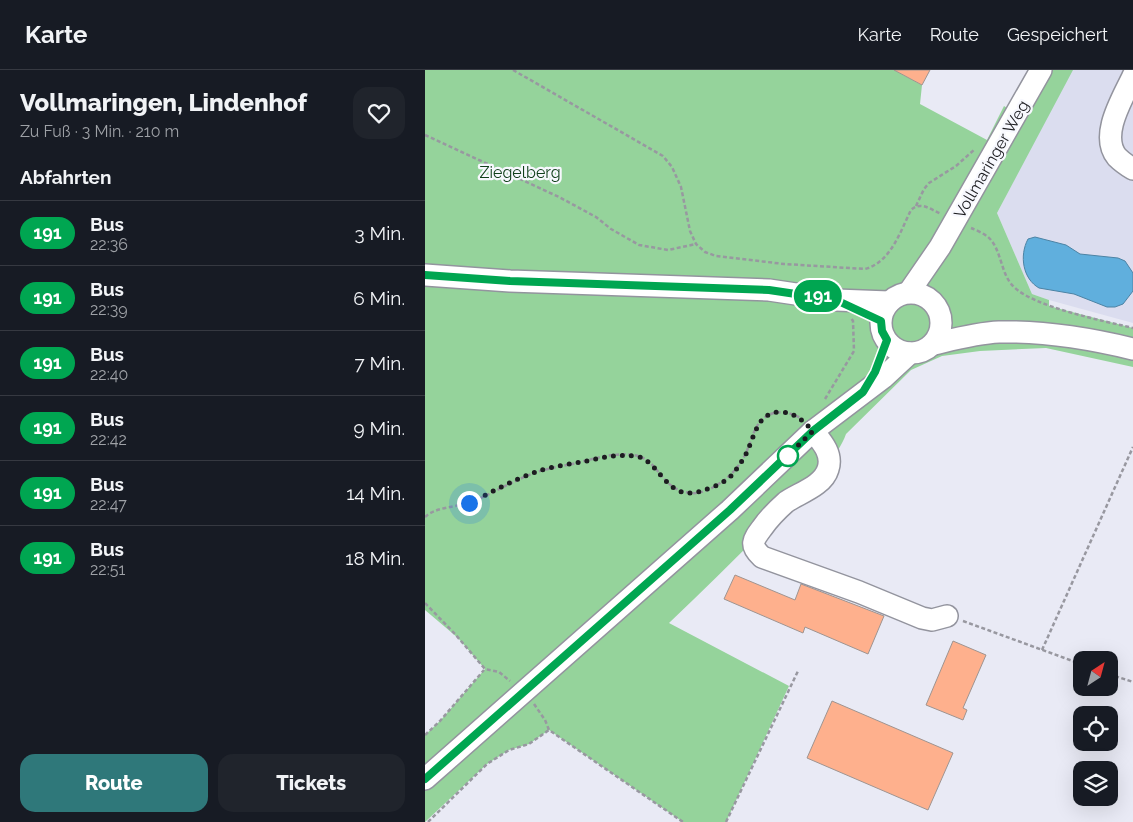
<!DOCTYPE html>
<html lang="de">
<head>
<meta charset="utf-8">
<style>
	body { margin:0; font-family:Raleway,sans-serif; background:#20242c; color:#f1f3f6; height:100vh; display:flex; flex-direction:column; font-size:19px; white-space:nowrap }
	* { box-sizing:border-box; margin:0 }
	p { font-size:16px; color:#9ea1a6 }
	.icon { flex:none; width:28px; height:28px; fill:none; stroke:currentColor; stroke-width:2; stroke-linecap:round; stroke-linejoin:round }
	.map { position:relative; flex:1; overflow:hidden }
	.drawer { display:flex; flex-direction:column; background:#171b24; width:425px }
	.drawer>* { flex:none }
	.badge { padding:0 10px; border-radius:16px; font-size:18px; line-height:32px }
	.needle { width:32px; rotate:36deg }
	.controls { position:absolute; left:648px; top:581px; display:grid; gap:10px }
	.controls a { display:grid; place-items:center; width:45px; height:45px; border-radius:10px; background:#171b24; box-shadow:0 5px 20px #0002; font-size:25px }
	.you { position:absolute; width:25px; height:25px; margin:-12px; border:4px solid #fff; border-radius:50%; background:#1a73e8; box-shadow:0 0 0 8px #1a73e833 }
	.map>.badge { position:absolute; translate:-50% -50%; box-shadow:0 0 0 2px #fff }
	h2 { padding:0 20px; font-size:19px; line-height:45px }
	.round { display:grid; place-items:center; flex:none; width:52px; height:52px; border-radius:15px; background:#20242c }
	.headline { display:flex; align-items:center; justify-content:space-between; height:85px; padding:0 20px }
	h1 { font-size:24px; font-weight:800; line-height:38px }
	.cta { display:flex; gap:10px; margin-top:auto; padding:10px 20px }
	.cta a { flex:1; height:58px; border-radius:15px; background:#2f787a; color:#fff; font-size:20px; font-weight:800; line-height:58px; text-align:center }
	.cta a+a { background:#20242c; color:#f1f3f6 }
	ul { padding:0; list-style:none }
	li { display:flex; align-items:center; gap:15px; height:65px; padding:0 20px; border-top:1px solid #363941 }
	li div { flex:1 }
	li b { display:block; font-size:19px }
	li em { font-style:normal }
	li .badge { min-width:55px; font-weight:700; text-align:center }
	header { display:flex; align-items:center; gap:30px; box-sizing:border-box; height:70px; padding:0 25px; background:#171b24; border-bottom:1px solid #363941 }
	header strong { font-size:24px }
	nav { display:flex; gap:28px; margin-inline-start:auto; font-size:18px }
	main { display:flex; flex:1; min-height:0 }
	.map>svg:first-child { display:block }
	.built { fill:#dbddef }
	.green { fill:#95d39b }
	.water { fill:#60afdd; stroke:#4c83a4 }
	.building { fill:#feb08d; stroke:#9f9490 }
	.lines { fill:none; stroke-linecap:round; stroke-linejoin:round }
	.minor-casing { stroke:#93949e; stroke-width:24 }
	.path { stroke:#9898a0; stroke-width:2.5; stroke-dasharray:4 2.5; stroke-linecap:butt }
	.minor { stroke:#fff; stroke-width:21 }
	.line-casing { stroke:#fff; stroke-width:11 }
	.line { stroke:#00a651; stroke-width:8 }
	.walk { stroke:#1c1c20; stroke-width:5; stroke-dasharray:0 9 }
	.stop-dot { fill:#fff; stroke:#00a651; stroke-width:2.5 }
	.labels { text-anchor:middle; stroke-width:4.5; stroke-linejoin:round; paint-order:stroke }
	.street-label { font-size:16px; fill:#1c1c20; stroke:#f7f8fe }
	.park-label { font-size:16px; fill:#0f3e19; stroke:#f7f8fe }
</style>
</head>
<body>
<header>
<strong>Karte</strong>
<nav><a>Karte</a><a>Route</a><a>Gespeichert</a></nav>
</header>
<main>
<section class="drawer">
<div class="headline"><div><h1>Vollmaringen, Lindenhof</h1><p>Zu Fuß · 3 Min. · 210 m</p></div><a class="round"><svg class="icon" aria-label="heart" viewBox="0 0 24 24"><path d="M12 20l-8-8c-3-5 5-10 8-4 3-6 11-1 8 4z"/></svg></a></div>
<h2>Abfahrten</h2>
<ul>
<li><span class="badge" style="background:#00a651;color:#fff">191</span><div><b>Bus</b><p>22:36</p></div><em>3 Min.</em></li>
<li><span class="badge" style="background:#00a651;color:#fff">191</span><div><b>Bus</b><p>22:39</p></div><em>6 Min.</em></li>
<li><span class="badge" style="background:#00a651;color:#fff">191</span><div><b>Bus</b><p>22:40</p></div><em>7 Min.</em></li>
<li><span class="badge" style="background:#00a651;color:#fff">191</span><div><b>Bus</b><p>22:42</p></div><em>9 Min.</em></li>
<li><span class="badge" style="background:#00a651;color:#fff">191</span><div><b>Bus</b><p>22:47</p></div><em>14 Min.</em></li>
<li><span class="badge" style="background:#00a651;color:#fff">191</span><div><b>Bus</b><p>22:51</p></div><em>18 Min.</em></li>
</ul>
<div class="cta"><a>Route</a><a>Tickets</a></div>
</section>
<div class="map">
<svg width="708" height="752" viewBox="0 0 708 752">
	<rect width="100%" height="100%" fill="#e9eaf5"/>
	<polygon class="built" points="646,0 708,0 708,253 624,230 607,224 572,143"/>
	<path class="green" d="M0,0H469L497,15L495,34L562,70L579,36L585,40L606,0H648L572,143L607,224L624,230V236L708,258V297L621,278L555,281L517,286L486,300L421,364C413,387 392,404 376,421C334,466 289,510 244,553L364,616L301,752H258L124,660L104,674L84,680L62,694L0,752V665L15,651L60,599L33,568L0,540Z"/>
	<path class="water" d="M610,167L641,175L655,184L693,188L700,191L708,203V221L698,234L690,237H682L649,224L614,218C598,209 594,186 603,169Z"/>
	<g class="building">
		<polygon points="469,0 505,0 497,15"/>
		<polygon points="310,505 370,530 376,514 459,546 443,584 380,557 378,563 299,529"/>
		<polygon points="528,571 561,585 538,638 542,640 538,650 501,635"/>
		<polygon points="407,631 528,683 503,740 382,688"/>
	</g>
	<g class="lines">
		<defs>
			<g id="minor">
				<path d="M708,6C698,28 674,65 692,87C697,92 703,96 708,99"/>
				<polyline points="0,205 85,211 344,220 411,230 464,232"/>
				<polyline points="484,222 515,177 616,0"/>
				<circle cx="486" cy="253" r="30"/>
				<path d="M509,274C530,269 552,263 574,262C620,261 663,268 708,279"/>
				<path d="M388,361C397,372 408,384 403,399C398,416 374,423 361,432C352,440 344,448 337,458C328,470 324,475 337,487L434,522L497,548L507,550L522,546"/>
				<polyline points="0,709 305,440 388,361 458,308 485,283"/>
			</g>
		</defs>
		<use href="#minor" class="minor-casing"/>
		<g class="path">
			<path d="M88,0L238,86L247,97L256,117L265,161L271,174L280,182L291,186L359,194L440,199C466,192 475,162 486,140C496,131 505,139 516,144"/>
			<polyline points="0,65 134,127 171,147 186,159 214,175 243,180 271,174"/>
			<polyline points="491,136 499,119 504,113 531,96 550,79"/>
			<path d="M546,158C551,160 558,163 563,167C577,179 575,204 589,217C609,237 679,251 708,258"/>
			<polyline points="400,329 429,281 428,251 426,248"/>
			<path d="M0,447C12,436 31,438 46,432C69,423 89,410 112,402C121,399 132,397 142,395C163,391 191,380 213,386C235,392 236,421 267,423C275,424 286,419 292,415C305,407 313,398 320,385C324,377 326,368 330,360C339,340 359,338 377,349"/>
			<polyline points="0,533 30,564 60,599 74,602 85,611"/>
			<polyline points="538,551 656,594"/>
			<polyline points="617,580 708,377"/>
			<polyline points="684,604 708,612"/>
			<polyline points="109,634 120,650 124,660 258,752"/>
			<polyline points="0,665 15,651 59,600"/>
			<polyline points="3,752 62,694 84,680 104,674 124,660"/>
			<polyline points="301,752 373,601"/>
		</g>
		<use href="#minor" class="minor"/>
	</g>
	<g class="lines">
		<defs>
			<polyline id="line" points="0,205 85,211 344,220 411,230 456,251 457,261 462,270 450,302 438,322 388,361 305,440 0,709"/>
		</defs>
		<use href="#line" class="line-casing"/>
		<use href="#line" class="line"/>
		<path class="walk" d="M44,433C66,423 91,408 114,401C129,396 146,394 162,391C178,387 193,384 210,386C235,389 241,433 276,421C286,418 298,414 306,406C312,399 317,391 321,384C330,366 332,341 357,342C371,343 379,352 388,361L360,388L363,386"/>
	</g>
	<circle class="stop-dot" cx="363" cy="386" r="10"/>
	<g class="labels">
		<g class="street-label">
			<text transform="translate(566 89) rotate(-60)" y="6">Vollmaringer Weg</text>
		</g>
		<g class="park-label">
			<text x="95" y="108">Ziegelberg</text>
		</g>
	</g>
</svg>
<div class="controls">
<a><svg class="needle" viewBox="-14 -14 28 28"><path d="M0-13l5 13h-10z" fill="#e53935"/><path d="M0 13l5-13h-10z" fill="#9ea1a6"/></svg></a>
<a><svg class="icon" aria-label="locate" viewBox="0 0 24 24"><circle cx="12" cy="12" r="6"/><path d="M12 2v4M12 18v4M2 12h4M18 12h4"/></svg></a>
<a><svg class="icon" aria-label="layers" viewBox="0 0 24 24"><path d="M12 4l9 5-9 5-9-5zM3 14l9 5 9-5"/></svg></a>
</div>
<div class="you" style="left:44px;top:433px"></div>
<b class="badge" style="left:393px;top:226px;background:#00a651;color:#fff">191</b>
</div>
</main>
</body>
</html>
